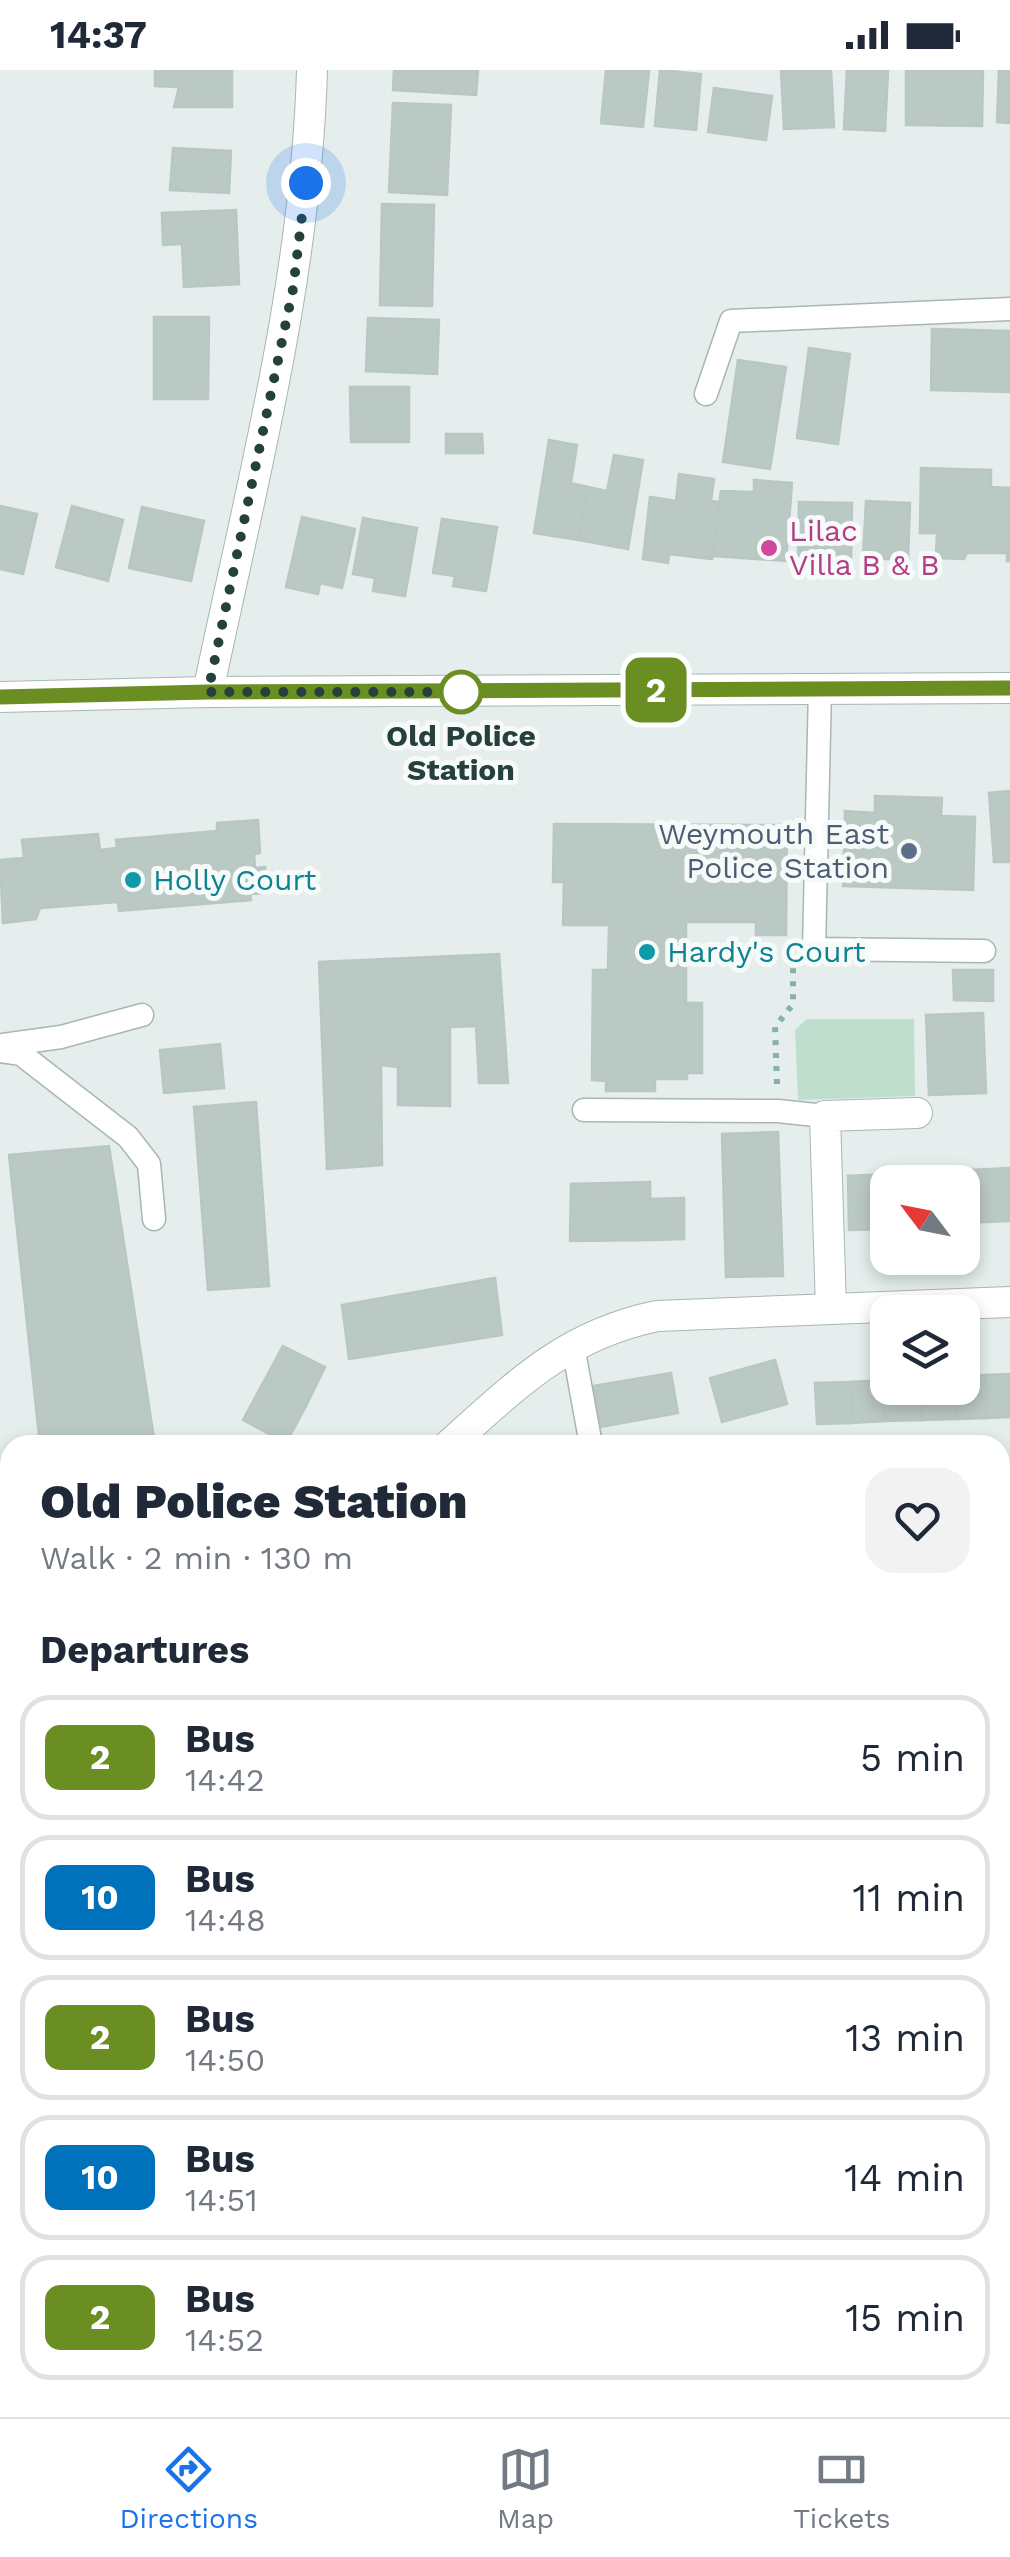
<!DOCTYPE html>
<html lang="en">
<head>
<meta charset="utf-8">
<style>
	body { margin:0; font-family:"Work Sans",sans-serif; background:#f2f2f3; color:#1f2937; height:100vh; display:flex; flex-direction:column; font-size:38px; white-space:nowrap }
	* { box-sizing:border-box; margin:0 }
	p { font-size:32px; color:#747a83 }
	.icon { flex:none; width:55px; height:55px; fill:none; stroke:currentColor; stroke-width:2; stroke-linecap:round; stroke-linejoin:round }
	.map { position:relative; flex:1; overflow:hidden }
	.sheet { position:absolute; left:0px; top:1365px; width:1010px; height:982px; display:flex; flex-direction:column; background:#fff; border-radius:30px 30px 0 0; box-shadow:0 5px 15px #0003 }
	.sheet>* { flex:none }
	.badge { padding:0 20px; border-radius:15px; font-size:35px; line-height:65px }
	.needle { width:65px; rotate:302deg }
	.buttons { position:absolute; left:870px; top:1095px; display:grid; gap:20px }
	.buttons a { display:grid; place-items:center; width:110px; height:110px; border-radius:20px; background:#fff; box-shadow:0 5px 15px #0003; font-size:50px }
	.you { position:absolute; width:50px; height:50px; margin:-25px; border:8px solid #fff; border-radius:50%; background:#1a73e8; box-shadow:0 0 0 15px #1a73e833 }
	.map>.badge { position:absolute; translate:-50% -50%; box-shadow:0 0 0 5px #fff }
	h2 { padding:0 40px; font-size:38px; line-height:90px }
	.round { display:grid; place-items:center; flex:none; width:105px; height:105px; border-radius:30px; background:#f2f2f3 }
	.head { display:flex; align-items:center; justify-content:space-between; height:170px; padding:0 40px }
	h1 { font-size:48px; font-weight:800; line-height:75px }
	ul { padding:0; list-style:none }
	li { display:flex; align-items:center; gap:30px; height:125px; margin:0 20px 15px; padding:0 20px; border:5px solid #e0e1e3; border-radius:30px }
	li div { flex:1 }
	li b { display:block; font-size:38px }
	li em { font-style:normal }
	li .badge { min-width:110px; font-weight:700; text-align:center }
	.status { display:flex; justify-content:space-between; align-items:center; height:70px; padding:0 50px; background:#fff; direction:ltr }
	.status svg { height:28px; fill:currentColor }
	.tab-bar { display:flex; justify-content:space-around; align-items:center; height:140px; border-top:2px solid #e0e1e3; background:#fff; font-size:28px; color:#747a83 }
	.tab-bar a { display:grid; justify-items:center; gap:5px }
	.tab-bar .current { color:#1a73e8 }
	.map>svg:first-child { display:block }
	.built { fill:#d4dedb }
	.green { fill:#c0decd }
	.building { fill:#bbc9c5; stroke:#b8c7c4; stroke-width:2.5 }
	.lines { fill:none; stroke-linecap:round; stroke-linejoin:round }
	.lane-casing { stroke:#a8b6b4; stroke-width:25 }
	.street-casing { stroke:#a8b6b4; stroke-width:32 }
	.secondary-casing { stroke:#a4b9b5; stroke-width:32 }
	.path { stroke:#87b0aa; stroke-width:6; stroke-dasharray:5 8; stroke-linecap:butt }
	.lane { stroke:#fff; stroke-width:22 }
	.street { stroke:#fff; stroke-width:30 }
	.secondary { stroke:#fff; stroke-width:30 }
	.rail-casing { stroke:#607b78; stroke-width:11 }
	.rail { stroke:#f6faf9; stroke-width:8; stroke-dasharray:22; stroke-linecap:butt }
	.line-casing { stroke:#fff; stroke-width:22 }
	.line { stroke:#6b8e23; stroke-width:15 }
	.walk { stroke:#25403d; stroke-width:10; stroke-dasharray:0 18 }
	.hotel-dot { fill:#d1479c; stroke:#f6faf9; stroke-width:4 }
	.stop-dot { fill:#fff; stroke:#6b8e23; stroke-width:5 }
	.service-dot { fill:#5c6f8a; stroke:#f6faf9; stroke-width:4 }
	.culture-dot { fill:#0f9aa8; stroke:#f6faf9; stroke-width:4 }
	.labels { text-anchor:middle; stroke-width:10; stroke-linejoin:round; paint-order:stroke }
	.hotel-label { font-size:30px; fill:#b23c85; stroke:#f6faf9; text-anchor:start }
	.stop-label { font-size:30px; font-weight:bold; fill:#25403d; stroke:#f6faf9 }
	.service-label { font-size:30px; fill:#4e5e75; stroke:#f6faf9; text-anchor:end }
	.culture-label { font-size:30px; fill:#0d838f; stroke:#f6faf9; text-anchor:start }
</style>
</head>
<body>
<div class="status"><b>14:37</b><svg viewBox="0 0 49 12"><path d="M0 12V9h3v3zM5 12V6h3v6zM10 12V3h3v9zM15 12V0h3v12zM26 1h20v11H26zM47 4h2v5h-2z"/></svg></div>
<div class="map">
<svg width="1010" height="2347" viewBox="0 0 1010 2347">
	<rect width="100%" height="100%" fill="#e5eeec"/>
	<polygon class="built" points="1000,1937 1010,1940 1010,2098 1000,2095"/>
	<g class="green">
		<polygon points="807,949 914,949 915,1026 798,1030 795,960"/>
		<polygon points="0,1500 10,1504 10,2338 1000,2338 1000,2095 1010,2098 1010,2347 0,2347"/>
	</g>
	<g class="building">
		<polygon points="155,0 232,0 232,37 174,37 179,17 155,16"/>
		<polygon points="394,0 478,0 476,25 393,20"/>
		<polygon points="606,0 649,1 643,57 601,53"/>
		<polygon points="660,0 701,4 696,60 655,56"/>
		<polygon points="781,0 831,0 834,57 784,59"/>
		<polygon points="847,0 888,1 885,61 844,59"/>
		<polygon points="906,0 983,0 982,56 906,55"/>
		<polygon points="999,0 1010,0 1010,53 997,52"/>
		<polygon points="714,18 772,26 766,70 708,62"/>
		<polygon points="393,33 451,35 447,125 389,122"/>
		<polygon points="173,78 231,81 229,123 170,120"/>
		<polygon points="382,134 434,135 432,236 380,235"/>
		<polygon points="236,140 239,214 184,217 182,174 163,175 162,143"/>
		<polygon points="154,247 209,247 208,329 154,329"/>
		<polygon points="368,248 439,250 437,304 366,301"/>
		<polygon points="932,259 1010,261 1010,322 931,320"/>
		<polygon points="809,278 850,284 838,374 797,368"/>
		<polygon points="738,290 786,297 770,399 723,392"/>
		<polygon points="350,317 409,317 409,372 351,372"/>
		<polygon points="446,364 482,364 483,383 446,383"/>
		<polygon points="549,370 577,375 571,413 588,417 579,470 534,463"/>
		<polygon points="614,385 643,390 628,479 579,470 588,417 607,421"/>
		<polygon points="921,398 991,400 991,417 1010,418 1010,491 1007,491 1007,483 967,483 964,489 936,488 937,463 920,463"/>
		<polygon points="679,404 714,409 711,431 720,432 712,489 669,484 668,493 643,489 650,427 676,431"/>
		<polygon points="754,410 792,413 786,491 713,486 721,421 754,422"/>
		<polygon points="866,431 910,433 908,490 863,488"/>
		<polygon points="799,432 852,433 851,491 798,490"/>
		<polygon points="0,436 37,444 23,504 0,499"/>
		<polygon points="72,436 123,450 108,511 56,497"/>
		<polygon points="142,437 204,451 191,511 129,498"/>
		<polygon points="302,447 355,459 342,518 320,513 318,524 286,517"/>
		<polygon points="363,448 417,458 405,526 373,521 375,508 353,504"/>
		<polygon points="442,449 497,457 486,521 453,516 455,506 433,503"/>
		<polygon points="1010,721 1010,792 994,792 989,723"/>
		<polygon points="875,726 942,728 941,746 975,747 973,820 843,816 845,741 875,743"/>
		<polygon points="258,750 260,783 254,784 255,798 265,797 268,823 250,824 251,830 119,841 118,832 40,838 36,849 3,853 0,790 24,788 22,770 98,764 100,780 117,778 116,770 217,761 217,753"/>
		<polygon points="554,754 787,755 786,865 756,865 756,852 686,852 686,933 702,933 702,1003 687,1003 687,1009 655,1009 655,1021 606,1021 606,1011 592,1010 593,900 608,900 609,855 563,855 564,812 553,812"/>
		<polygon points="499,884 508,1013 479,1013 476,956 450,957 450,1036 398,1035 398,997 381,995 382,1095 327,1099 319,892"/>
		<polygon points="953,900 993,900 993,931 954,930"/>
		<polygon points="983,943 986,1023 929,1025 926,945"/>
		<polygon points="220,974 224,1018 164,1023 160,980"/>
		<polygon points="256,1032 269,1216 208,1220 194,1037"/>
		<polygon points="778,1062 783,1206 726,1207 722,1064"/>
		<polygon points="109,1076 155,1375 40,1375 9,1085"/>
		<polygon points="1010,1098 1010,1151 962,1153 962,1112 888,1112 888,1159 849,1160 848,1106"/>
		<polygon points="650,1112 651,1170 570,1171 571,1114"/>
		<polygon points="684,1128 684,1169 651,1170 651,1129"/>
		<polygon points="495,1208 502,1265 349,1289 342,1235"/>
		<polygon points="283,1276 325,1297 306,1336 263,1313"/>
		<polygon points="775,1290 787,1334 722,1352 710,1308"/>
		<polygon points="671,1303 678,1343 600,1357 593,1316"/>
		<polygon points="1010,1304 1010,1347 987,1348 985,1305"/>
		<polygon points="985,1305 987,1348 956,1349 955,1318 962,1318 962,1307"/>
		<polygon points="884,1310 885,1351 852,1353 851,1312"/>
		<polygon points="884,1310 888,1310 888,1318 921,1318 922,1350 885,1351"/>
		<polygon points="851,1312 852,1353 817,1354 815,1313"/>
		<polygon points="263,1313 306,1336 286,1373 243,1350"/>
		<polygon points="921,1318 955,1318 956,1349 922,1350"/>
		<polygon points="1000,1676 1010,1680 1010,1716 1000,1712"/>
		<polygon points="1000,1712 1010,1716 1010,1728 1003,1749 1000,1748"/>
	</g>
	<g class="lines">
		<defs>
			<g id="lane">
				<polyline points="706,324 731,251 1010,239"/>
				<polyline points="820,619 814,879 984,881"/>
				<polyline points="3,975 61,967 142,945"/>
				<polyline points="0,981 21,984 128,1067 149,1094 154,1149"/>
				<polyline points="584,1040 778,1041 825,1046"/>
				<polyline points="573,1276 591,1375"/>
			</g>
			<g id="street">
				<path d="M208,622C251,416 306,211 312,0"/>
				<polyline points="831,1239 825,1046 917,1043"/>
				<path d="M449,1375C516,1315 565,1265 657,1246L1010,1232"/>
				<polyline points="1000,1628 1010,1628"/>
			</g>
			<polyline id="secondary" points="0,627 208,622 1010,618"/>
		</defs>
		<use href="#lane" class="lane-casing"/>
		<use href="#street" class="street-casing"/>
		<use href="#secondary" class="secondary-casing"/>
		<g class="path">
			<polyline points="777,1014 775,957 793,934 793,898"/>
			<polyline points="0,1730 10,1735"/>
			<polyline points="0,1892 10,1891"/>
			<polyline points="1000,2175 1010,2176"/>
			<polyline points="866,2338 917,2345 919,2338"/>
		</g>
		<use href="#lane" class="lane"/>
		<use href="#street" class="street"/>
		<use href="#secondary" class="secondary"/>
		<defs>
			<g id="rail">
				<polyline points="0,1609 10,1613"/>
				<polyline points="0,1632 10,1636"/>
				<polyline points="1000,1954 1010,1957"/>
				<polyline points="1000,1973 1010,1977"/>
			</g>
		</defs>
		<use href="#rail" class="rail-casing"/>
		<use href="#rail" class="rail"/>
	</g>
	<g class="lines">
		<defs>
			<polyline id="line" points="0,627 208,622 1010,618"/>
		</defs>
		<use href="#line" class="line-casing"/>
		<use href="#line" class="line"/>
		<polyline class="walk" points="306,113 293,219 208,622 461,622"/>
	</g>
	<circle class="hotel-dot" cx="769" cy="478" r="10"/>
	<circle class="stop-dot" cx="461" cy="622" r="20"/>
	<circle class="service-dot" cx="909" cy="781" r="10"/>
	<g class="culture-dot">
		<circle cx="133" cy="810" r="10"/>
		<circle cx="647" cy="882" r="10"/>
	</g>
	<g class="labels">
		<g class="hotel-label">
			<text x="789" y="471">Lilac<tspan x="789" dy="34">Villa B &amp; B</tspan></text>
		</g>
		<g class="stop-label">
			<text x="461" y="676">Old Police<tspan x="461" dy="34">Station</tspan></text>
		</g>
		<g class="service-label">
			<text x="889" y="774">Weymouth East<tspan x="889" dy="34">Police Station</tspan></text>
		</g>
		<g class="culture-label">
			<text x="153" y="820">Holly Court</text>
			<text x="667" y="892">Hardy's Court</text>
		</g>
	</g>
</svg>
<div class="buttons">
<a><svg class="needle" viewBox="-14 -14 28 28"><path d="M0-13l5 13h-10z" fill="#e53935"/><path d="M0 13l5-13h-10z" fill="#747a83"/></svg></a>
<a><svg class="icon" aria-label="layers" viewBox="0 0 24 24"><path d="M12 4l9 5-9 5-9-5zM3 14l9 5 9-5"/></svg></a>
</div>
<div class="you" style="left:306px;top:113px"></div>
<b class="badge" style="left:656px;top:620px;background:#6b8e23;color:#fff">2</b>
<section class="sheet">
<div class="head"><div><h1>Old Police Station</h1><p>Walk · 2 min · 130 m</p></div><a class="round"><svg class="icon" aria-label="heart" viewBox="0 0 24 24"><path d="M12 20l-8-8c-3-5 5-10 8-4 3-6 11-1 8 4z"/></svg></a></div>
<h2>Departures</h2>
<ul>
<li><span class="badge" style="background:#6b8e23;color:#fff">2</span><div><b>Bus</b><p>14:42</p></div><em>5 min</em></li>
<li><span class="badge" style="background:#0072bc;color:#fff">10</span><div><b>Bus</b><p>14:48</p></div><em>11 min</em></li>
<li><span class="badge" style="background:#6b8e23;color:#fff">2</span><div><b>Bus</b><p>14:50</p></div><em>13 min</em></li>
<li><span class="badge" style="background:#0072bc;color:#fff">10</span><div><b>Bus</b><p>14:51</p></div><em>14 min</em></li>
<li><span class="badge" style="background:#6b8e23;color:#fff">2</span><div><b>Bus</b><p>14:52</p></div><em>15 min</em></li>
</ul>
</section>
</div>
<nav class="tab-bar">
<a class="current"><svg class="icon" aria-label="directions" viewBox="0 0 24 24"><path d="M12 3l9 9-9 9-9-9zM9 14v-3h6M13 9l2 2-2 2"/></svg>Directions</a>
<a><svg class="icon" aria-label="map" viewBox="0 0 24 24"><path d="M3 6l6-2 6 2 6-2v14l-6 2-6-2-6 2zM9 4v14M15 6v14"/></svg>Map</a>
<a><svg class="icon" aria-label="tickets" viewBox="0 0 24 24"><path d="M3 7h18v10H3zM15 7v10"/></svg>Tickets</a>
</nav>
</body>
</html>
